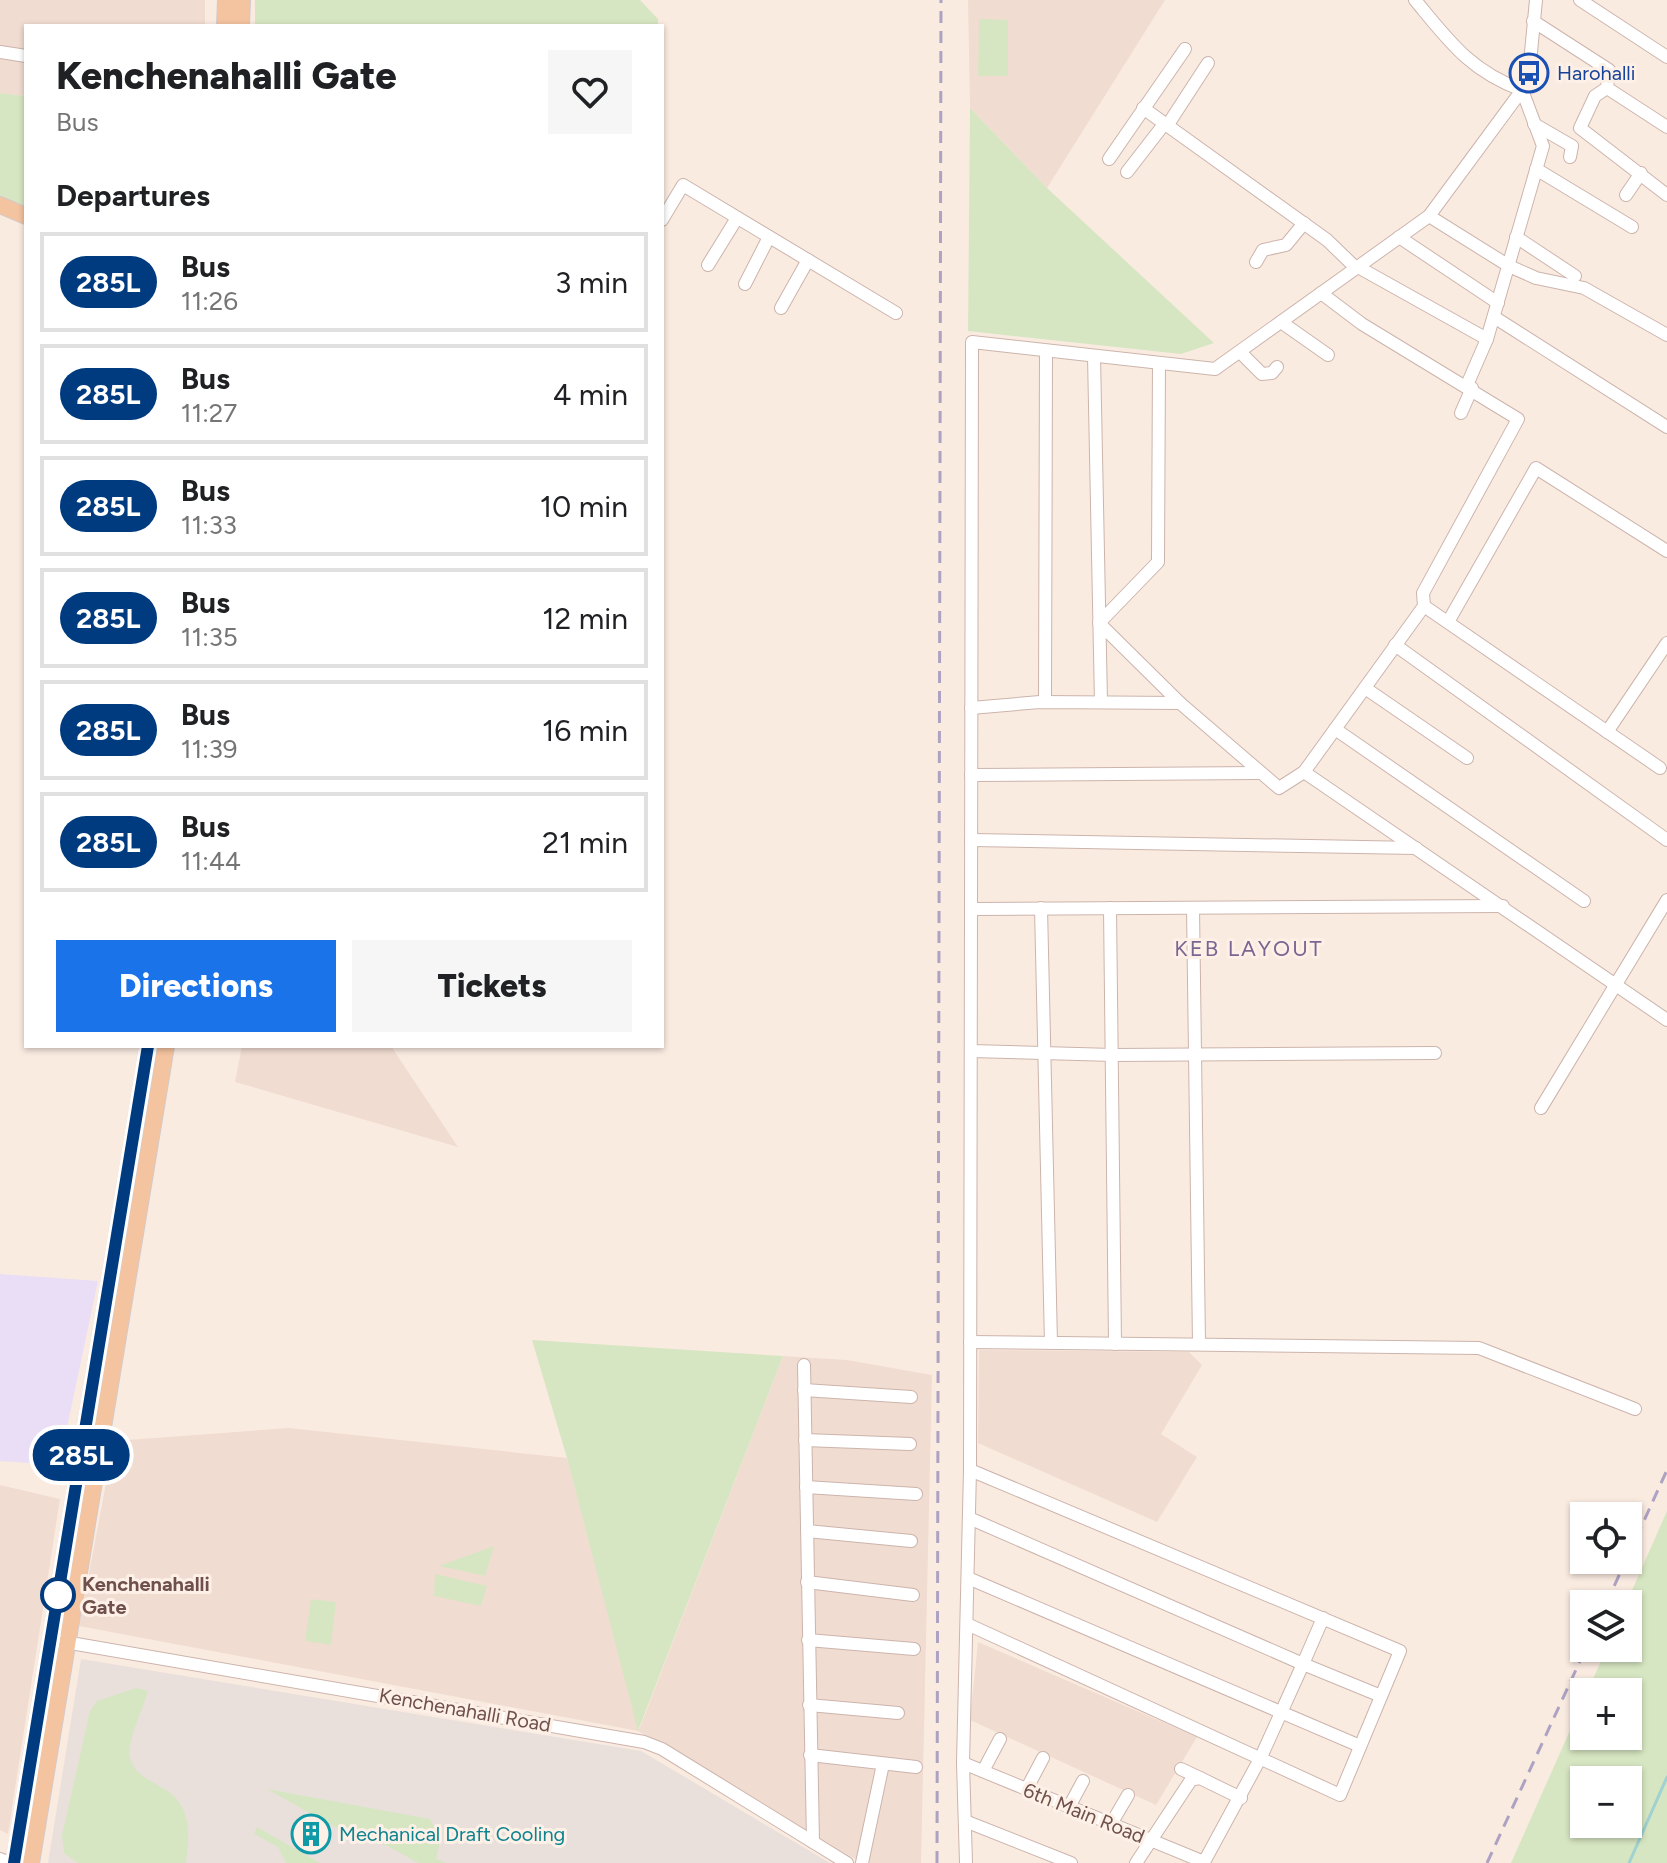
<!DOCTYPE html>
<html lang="en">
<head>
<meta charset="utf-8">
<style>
	body { margin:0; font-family:Figtree,sans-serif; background:#f6f6f6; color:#202124; height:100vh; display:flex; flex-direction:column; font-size:30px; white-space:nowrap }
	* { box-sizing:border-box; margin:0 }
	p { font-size:26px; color:#757577 }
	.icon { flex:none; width:44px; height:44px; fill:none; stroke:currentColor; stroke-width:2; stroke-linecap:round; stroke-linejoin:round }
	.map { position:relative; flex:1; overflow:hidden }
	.side { position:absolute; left:24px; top:24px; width:640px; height:1024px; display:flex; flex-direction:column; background:#fff; border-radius:0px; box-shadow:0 2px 6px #0004 }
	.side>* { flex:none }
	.badge { padding:0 16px; border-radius:26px; font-size:28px; line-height:52px }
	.fabs { position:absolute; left:1570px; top:1502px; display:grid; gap:16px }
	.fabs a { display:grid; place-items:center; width:72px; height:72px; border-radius:0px; background:#fff; box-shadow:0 2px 6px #0004; font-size:40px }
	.map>.badge { position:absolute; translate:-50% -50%; box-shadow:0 0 0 4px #fff }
	h2 { padding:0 32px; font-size:30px; line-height:72px }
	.round { display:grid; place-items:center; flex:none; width:84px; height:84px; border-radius:0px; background:#f6f6f6 }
	.head { display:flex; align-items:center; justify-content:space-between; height:136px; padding:0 32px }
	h1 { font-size:38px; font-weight:800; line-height:60px }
	.primary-button { display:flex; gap:16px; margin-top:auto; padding:16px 32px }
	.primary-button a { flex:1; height:92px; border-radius:0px; background:#1a73e8; color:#fff; font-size:32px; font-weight:800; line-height:92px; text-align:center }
	.primary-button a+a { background:#f6f6f6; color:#202124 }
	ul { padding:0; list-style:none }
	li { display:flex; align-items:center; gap:24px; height:100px; margin:0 16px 12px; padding:0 16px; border:4px solid #e0e0e0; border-radius:0px }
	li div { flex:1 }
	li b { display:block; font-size:30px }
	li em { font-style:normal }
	li .badge { min-width:88px; font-weight:700; text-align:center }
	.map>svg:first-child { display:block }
	.residential { fill:#f1dcd1 }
	.industrial { fill:#e9e0dc }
	.education { fill:#e9def6 }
	.green { fill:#d7e6c2; fill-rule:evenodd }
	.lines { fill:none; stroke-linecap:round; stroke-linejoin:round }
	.stream { stroke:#9fd2d0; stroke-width:3 }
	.minor-casing { stroke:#ccb4ac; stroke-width:14 }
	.major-casing { stroke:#d4cac9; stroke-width:18 }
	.minor { stroke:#fff; stroke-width:12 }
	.major { stroke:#f4c39f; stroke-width:16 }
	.rail { stroke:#ada2c1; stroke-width:3; stroke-dasharray:12 8; stroke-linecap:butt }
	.line-casing { stroke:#fff; stroke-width:18 }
	.line { stroke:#003b80; stroke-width:12 }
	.stop-dot { fill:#fff; stroke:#003b80; stroke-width:4 }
	.labels { text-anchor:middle; stroke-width:6; stroke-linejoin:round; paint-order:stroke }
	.transit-label { font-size:20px; fill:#164399; stroke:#fdf0e7; text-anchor:start }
	.stop-label { font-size:20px; font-weight:bold; fill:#6f504b; stroke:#fdf0e7; text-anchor:start }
	.street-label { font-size:20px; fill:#6f504b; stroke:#fdf0e7 }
	.culture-label { font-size:20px; fill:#0d838f; stroke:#fdf0e7; text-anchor:start }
	.neighbourhood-label { font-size:22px; letter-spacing:2px; fill:#7b6692; stroke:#fdf0e7 }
</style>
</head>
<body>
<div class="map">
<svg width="1667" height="1863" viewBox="0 0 1667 1863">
	<rect width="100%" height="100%" fill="#faebe1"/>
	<g class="residential">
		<polygon points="0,0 205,0 205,26 26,26 26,96 0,93"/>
		<polygon points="968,0 1165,0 1047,188 970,108"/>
		<polygon points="242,1046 391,1046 458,1147 235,1082"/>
		<polygon points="979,1350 1189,1352 1202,1365 1161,1434 1197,1457 1157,1522 978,1443"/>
		<polygon points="783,1356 847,1360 932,1375 921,1863 862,1863 638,1731 79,1626 114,1441 289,1428 567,1458 639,1730"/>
		<polygon points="0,1485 60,1499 8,1834 0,1830"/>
		<polygon points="978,1642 1197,1737 1156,1805 970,1720"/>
	</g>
	<polygon class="industrial" points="81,1659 641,1751 830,1863 48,1863"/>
	<polygon class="education" points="0,1274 98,1281 59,1465 0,1461"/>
	<g class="green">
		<polygon points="255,0 640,0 658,19 658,26 255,26"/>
		<polygon points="979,19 1008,20 1008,76 978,76"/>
		<polygon points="0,93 26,96 26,210 0,198"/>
		<polygon points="970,108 1047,188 1214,343 1181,354 968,331"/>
		<polygon points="532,1340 783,1356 638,1731 567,1458"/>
		<path d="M1667,1511V1863H1511L1584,1699V1736H1628V1692H1587L1607,1648H1628L1626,1604ZM1584,1780H1628V1824H1584Z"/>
		<polygon points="494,1546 485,1576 439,1566"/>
		<polygon points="435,1574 487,1586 481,1606 434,1596"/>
		<polygon points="311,1599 336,1602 331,1645 305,1641"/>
		<path d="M136,1688L148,1691C143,1710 127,1740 130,1757C134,1781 168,1784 179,1802C192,1821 188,1843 186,1863H78L64,1853L62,1836L90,1711L97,1701Z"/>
		<polygon points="267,1789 430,1819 441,1839 436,1859 447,1863 418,1863 359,1830 354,1838"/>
		<polygon points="257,1827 320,1863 286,1863 278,1847 254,1834"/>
	</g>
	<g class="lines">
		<polyline class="stream" points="1629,1863 1667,1777"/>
		<defs>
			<g id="minor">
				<path d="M1415,0C1449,41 1470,71 1522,90"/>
				<polyline points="1580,0 1667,57"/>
				<polyline points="1533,21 1609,70 1607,88 1667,127"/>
				<polyline points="0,52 26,56"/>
				<polyline points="1607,88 1595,96 1580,128 1667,195"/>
				<polyline points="1143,108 1327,240 1356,268"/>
				<polyline points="1534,124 1572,146 1570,157"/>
				<polyline points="1167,126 1208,63"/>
				<polyline points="1109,159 1185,49"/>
				<polyline points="1536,169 1632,227"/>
				<polyline points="1127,172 1165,123"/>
				<polyline points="1626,195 1641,173"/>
				<polyline points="1429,216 1509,266 1536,278 1584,288 1667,335"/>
				<polyline points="662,220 683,185 896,313"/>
				<polyline points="1399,237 1498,303"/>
				<polyline points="1516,237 1575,276"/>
				<polyline points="1256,262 1263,250 1286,245 1304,223"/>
				<polyline points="708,265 737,218"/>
				<polyline points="1358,267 1487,339"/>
				<polyline points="745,284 769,237"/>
				<polyline points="781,308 808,260"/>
				<polyline points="1494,317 1667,427"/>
				<polyline points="1281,322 1328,355"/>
				<polyline points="1240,352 1262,374 1272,373 1277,367"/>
				<polyline points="1094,356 1101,702"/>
				<polyline points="1159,363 1158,562 1099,623 1180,703 1279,788 1304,772 1424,606 1423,593 1518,419 1362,324 1321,293"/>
				<polyline points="1467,385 1487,339 1543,146 1522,90"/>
				<polyline points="1461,413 1472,388"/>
				<polyline points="1424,606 1660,768"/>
				<polyline points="1448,622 1536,468 1667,551"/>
				<polyline points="1395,645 1667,840"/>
				<polyline points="1365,688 1467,758"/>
				<polyline points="1045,702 1046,351"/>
				<polyline points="971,708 1040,702 1180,703"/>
				<polyline points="1335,729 1584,901"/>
				<polyline points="1607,732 1667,643"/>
				<polyline points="1304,772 1667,1020"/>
				<polyline points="971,775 1259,773"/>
				<polyline points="971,840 1416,848"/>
				<polyline points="1041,908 1051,1343"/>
				<polyline points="1110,908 1115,1344"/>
				<polyline points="1193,908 1199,1344"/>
				<polyline points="971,909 1503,906"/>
				<polyline points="971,1051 1113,1055 1435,1053"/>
				<polyline points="1541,1108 1667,900"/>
				<polyline points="970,1342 1479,1348 1635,1409"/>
				<polyline points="804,1365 813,1842"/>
				<polyline points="804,1390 911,1397"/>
				<polyline points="805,1440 910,1444"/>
				<polyline points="806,1487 916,1494"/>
				<polyline points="969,1518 1303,1664 1323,1618"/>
				<polyline points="807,1531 911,1541"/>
				<polyline points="968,1578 1360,1746"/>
				<polyline points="807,1582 913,1595"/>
				<polyline points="967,1624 1340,1795 1400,1651 970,1470"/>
				<polyline points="808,1640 914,1649"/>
				<polyline points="59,1641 644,1742 662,1749 847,1863"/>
				<polyline points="809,1705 898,1713"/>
				<polyline points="810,1755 916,1767"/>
				<polyline points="963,1763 1204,1862 1261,1757 1303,1664 1381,1696"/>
				<polyline points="1181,1769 1200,1778"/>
				<polyline points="983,1771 1000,1739"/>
				<polyline points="1026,1790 1043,1758"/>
				<polyline points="1069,1807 1083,1781"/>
				<polyline points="965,1821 1071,1863"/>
				<polyline points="1111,1824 1128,1795"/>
				<polyline points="0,1859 9,1863"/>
				<polyline points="862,1863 883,1764"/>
				<polyline points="966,1863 963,1763 970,1470 972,342 1215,369 1429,216 1522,90 1529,73 1536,0"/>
				<polyline points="1136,1863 1191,1780 1200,1778 1241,1798"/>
			</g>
			<g id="major">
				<polyline points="225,26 226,0"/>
				<polyline points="241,26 242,0"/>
				<polyline points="0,205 26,216"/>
				<polyline points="14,1863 148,1046"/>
				<polyline points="31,1863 166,1046"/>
			</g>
		</defs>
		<use href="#minor" class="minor-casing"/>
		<use href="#major" class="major-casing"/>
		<use href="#minor" class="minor"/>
		<use href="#major" class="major"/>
		<g class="rail">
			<polyline points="1628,1556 1667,1470"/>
			<polyline points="1606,1604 1626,1560"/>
			<polyline points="937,1863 941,0"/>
			<polyline points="1487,1863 1586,1648"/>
		</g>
	</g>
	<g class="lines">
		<defs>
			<polyline id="line" points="14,1863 148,1046"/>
		</defs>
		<use href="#line" class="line-casing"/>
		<use href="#line" class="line"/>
	</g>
	<defs>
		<symbol id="bus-ring" viewBox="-11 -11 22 22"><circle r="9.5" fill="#fdf0e7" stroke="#1a4fb4" stroke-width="1.5"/><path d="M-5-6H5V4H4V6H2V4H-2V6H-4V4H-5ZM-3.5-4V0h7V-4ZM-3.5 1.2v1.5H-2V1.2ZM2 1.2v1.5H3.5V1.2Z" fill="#1a4fb4"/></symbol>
		<symbol id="building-ring" viewBox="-11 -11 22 22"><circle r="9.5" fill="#fdf0e7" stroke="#0f9aa8" stroke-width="1.5"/><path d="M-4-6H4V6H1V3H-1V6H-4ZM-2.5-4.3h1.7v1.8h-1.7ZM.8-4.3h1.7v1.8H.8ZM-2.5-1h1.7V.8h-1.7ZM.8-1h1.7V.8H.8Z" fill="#0f9aa8"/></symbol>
	</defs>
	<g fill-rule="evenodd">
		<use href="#bus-ring" x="1507" y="51" width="44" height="44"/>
		<use href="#building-ring" x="289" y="1812" width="44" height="44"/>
	</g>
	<circle class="stop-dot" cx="58" cy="1595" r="16"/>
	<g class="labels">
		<g class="transit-label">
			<text x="1557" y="80">Harohalli</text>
		</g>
		<g class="stop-label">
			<text x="82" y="1591">Kenchenahalli<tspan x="82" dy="23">Gate</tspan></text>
		</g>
		<g class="street-label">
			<text transform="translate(465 1710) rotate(10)" y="7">Kenchenahalli Road</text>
			<text transform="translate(1084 1813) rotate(22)" y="7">6th Main Road</text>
		</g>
		<g class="culture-label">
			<text x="339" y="1841">Mechanical Draft Cooling</text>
		</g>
		<g class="neighbourhood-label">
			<text x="1249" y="956">KEB LAYOUT</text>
		</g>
	</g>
</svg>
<div class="fabs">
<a><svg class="icon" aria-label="locate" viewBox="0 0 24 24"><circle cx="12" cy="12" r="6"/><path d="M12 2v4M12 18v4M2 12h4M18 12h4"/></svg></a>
<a><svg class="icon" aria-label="layers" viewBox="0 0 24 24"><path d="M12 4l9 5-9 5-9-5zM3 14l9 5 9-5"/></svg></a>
<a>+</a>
<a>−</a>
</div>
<b class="badge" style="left:81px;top:1455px;background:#003b80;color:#fff">285L</b>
<section class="side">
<div class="head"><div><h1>Kenchenahalli Gate</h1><p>Bus</p></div><a class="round"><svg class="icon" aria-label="heart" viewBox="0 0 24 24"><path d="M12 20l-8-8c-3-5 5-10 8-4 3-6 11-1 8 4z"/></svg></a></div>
<h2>Departures</h2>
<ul>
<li><span class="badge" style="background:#003b80;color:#fff">285L</span><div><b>Bus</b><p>11:26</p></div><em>3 min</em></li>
<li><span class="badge" style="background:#003b80;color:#fff">285L</span><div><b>Bus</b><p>11:27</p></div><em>4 min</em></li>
<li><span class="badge" style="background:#003b80;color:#fff">285L</span><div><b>Bus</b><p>11:33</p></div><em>10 min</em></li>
<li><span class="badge" style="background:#003b80;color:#fff">285L</span><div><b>Bus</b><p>11:35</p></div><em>12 min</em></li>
<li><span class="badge" style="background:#003b80;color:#fff">285L</span><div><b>Bus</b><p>11:39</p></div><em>16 min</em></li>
<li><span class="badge" style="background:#003b80;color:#fff">285L</span><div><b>Bus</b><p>11:44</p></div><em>21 min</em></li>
</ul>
<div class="primary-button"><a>Directions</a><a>Tickets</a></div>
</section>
</div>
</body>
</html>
